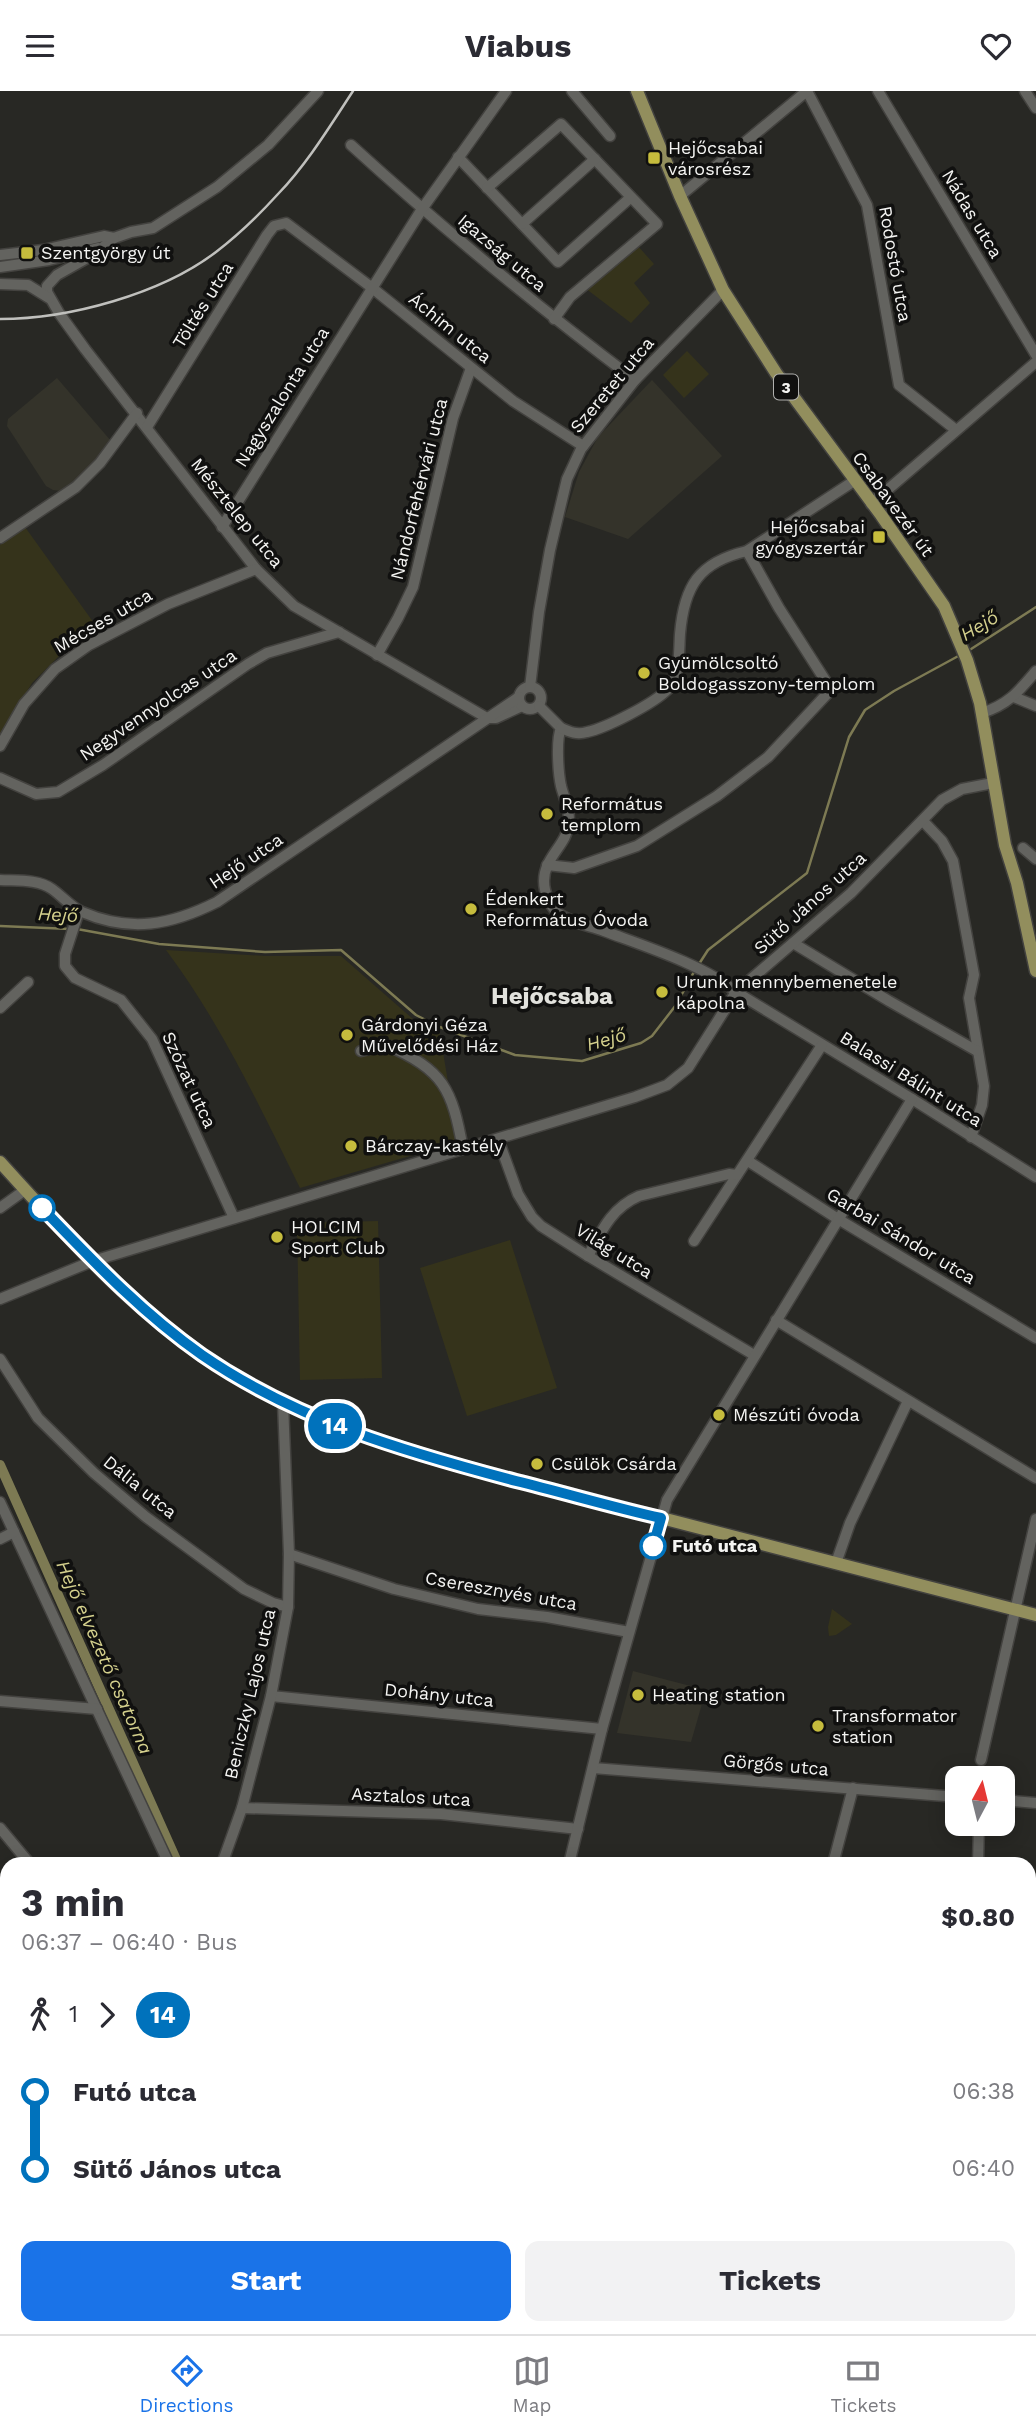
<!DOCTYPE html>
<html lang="en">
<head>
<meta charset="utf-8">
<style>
	body { margin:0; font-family:"Work Sans",sans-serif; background:#f2f2f3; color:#2b2b33; height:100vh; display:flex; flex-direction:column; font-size:26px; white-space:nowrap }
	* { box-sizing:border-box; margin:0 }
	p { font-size:23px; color:#7c7c81 }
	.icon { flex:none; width:38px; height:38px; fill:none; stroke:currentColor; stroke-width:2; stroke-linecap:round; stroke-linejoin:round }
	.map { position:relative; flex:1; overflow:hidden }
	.sheet { position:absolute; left:0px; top:1766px; width:1036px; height:478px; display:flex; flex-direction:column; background:#fff; border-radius:21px 21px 0 0; box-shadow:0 4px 18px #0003 }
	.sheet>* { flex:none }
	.badge { padding:0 14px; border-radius:23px; font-size:24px; line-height:46px }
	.needle { width:46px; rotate:7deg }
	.controls { position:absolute; left:945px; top:1675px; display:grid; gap:14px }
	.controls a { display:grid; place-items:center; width:70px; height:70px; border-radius:14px; background:#fff; box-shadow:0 4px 18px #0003; font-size:35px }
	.map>.badge { position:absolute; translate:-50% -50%; box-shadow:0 0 0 4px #fff }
	.legs { display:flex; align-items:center; gap:10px; height:77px; padding:0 21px; font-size:23px }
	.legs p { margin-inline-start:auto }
	.head { display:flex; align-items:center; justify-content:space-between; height:119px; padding:0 21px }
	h1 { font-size:38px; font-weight:700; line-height:52px }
	.button { display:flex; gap:14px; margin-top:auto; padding:14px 21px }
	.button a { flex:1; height:80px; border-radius:14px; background:#1a73e8; color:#fff; font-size:28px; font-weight:700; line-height:80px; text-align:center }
	.button a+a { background:#f2f2f3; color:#2b2b33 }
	ul { padding:0 21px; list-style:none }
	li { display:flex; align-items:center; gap:24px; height:77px; font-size:26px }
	li i { display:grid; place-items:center; width:10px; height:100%; margin:0 9px; background:currentColor }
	li i::after { content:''; width:18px; height:18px; margin:-9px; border:5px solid; border-radius:50%; background:#fff }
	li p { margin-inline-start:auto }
	li:first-child i { background:linear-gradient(#0000 50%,currentColor 0) }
	li:last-child i { background:linear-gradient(currentColor 50%,#0000 0) }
	header { display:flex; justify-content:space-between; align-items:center; height:91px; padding:0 21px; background:#fff; font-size:32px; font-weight:700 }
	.menu { display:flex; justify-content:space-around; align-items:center; height:98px; border-top:2px solid #e1e1e2; background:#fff; font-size:19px; color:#7c7c81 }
	.menu a { display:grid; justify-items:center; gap:4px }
	.menu .active { color:#1a73e8 }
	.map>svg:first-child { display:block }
	.built { fill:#34332a }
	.green { fill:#35331b }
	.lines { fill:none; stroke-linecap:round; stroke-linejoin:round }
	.stream { stroke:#7d7a53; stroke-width:2.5 }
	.canal { stroke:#7d7a53; stroke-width:10 }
	.minor-casing { stroke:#43423f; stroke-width:13 }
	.major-casing { stroke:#43423f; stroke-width:15 }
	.minor { stroke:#63635f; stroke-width:10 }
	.major { stroke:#928e5d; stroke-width:12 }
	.rail { stroke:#c0c0bd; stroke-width:2.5 }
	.line-1-casing { stroke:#fff; stroke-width:16 }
	.line-1 { stroke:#0072bc; stroke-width:10 }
	.poi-dot { fill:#c6bc3d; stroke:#10100f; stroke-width:2.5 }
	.stop-1-dot { fill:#fff; stroke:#0072bc; stroke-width:3.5 }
	.labels { text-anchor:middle; stroke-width:7; stroke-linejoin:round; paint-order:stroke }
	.shield { fill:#10100f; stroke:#b0b0ae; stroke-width:2 }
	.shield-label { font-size:16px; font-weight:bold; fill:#f4f4f2 }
	.poi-label { font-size:18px; fill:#f4f4f2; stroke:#10100f; text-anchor:start }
	.street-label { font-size:18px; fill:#f4f4f2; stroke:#10100f }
	.stop-label { font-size:18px; font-weight:bold; fill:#f4f4f2; stroke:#10100f; text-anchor:start }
	.water-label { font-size:19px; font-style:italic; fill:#d4d08d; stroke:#10100f }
	.district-label { font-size:24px; font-weight:bold; fill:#e2e2dd; stroke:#10100f }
</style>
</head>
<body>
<header><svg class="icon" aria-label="menu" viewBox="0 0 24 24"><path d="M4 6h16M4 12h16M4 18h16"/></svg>Viabus<svg class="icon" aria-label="heart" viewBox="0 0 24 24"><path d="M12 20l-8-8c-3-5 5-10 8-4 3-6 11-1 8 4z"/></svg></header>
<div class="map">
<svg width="1036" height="2243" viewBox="0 0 1036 2243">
	<rect width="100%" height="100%" fill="#282824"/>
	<g class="built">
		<polygon points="57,287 111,350 90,377 61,400 53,399 46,395 7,335 8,328"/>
		<polygon points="652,289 722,365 628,448 565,426 579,381 598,346"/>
		<polygon points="633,1580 706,1599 691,1651 617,1642"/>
	</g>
	<g class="green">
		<polygon points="637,154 654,173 634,192 650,212 631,232 585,197"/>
		<polygon points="687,260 709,283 684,307 663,284"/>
		<polygon points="25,436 96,535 65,559 32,592 0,645 0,454"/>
		<path d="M166,859L265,865H341L414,929L440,943L458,1051L300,1097C260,1016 220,931 166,859Z"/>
		<polygon points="378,1130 382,1287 300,1289 297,1132"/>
		<polygon points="510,1149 557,1297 467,1325 420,1177"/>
		<polygon points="832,1518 852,1533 836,1544 829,1545 828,1536"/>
		<polygon points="1029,2182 1036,2186 1036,2243 980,2243 963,2237 1029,2236"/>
		<polygon points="7,2185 7,2236 107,2237 109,2243 0,2243 0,2190"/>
	</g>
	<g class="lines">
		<g class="stream">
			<polyline points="968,560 1036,516"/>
			<polyline points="0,835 70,838"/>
			<polyline points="77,838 159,853 265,861 341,859 416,924 437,935 515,964 582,970 641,952 652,945 676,914 695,879"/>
			<polyline points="699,873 708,859 807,782 849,646 865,619 894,600 962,563"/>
		</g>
		<g class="canal">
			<polyline points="0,1374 178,1773"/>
			<polyline points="1029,2192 1036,2197"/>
		</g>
		<defs>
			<g id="minor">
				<polyline points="318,0 268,54 217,96 153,137 131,141 114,147 96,162 57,184 47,195 47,201 59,222 85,258 256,478 294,515 487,627 496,627 522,615"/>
				<polyline points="572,0 610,45"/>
				<polyline points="807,0 867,114 899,294 956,339"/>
				<polyline points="878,0 1036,264"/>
				<polyline points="1025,0 1036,17"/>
				<path d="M351,54C442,137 537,215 635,289"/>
				<polyline points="458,66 558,171 630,107"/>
				<polyline points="487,97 561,33 657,133 570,206 554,228"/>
				<polyline points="680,105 807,0"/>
				<polyline points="522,133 595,68"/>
				<polyline points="0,164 43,159 104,145 114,147"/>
				<polyline points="0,176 49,169 98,157"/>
				<polyline points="0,193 28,194 49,207"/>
				<polyline points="147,336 267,144 274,135 286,132 371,196 513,310 583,355"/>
				<polyline points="871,413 1036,271"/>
				<polyline points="222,436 422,118 506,0"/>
				<polyline points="0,447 76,396 100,372 137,322"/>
				<polyline points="377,564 398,527 413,496 453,327 471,277"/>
				<circle cx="530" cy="607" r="11"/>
				<polyline points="530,596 539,521 550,459 567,388 581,358 635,289 723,199"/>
				<polyline points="1014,606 1036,615"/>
				<path d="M539,615L561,637C556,648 558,681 561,695C564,707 570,718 569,732C567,754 544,766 544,790C544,801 550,816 559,823C571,832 591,835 604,840C644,855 704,874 736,901L912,1008L1036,1086"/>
				<path d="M982,622C1009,613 1018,601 1036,580"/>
				<path d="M561,637C570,641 577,644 587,641C606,637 653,613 667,599C671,596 673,591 675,586C680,573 679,557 680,543C684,495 699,471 747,460L854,390"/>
				<polyline points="0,655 24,613 55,578 89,554 168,513 256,478"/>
				<polyline points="0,687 36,703 58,701 103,674 248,573 267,562 339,541"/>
				<polyline points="923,730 942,750 953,770 974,884 969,907 984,995 982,1014 971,1046"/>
				<polyline points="1023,757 1036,768"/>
				<polyline points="547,774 574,777 637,755 717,705 768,666 827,603 825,589 779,517 747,460"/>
				<path d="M0,789C17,790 38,788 52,798C62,805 71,816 82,821C131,842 171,834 217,811L519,606"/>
				<polyline points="79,820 65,863 65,875 75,887 121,909 152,948 234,1127"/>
				<polyline points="793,852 889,910 977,960"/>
				<polyline points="0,917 28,891"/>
				<path d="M361,960L386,954C444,979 452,998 463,1058"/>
				<polyline points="498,1048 518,1103 532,1126 541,1135 588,1165 754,1264"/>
				<polyline points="748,1070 838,1128 1036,1247"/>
				<polyline points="0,1117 25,1099"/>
				<polyline points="694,1150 822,954"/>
				<path d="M588,1165C601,1141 611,1117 639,1105L729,1083L737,1084"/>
				<polyline points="0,1208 93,1170 635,1006 667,994 688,977 736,901 851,802 942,709 962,698 993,692"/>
				<polyline points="776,1229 1036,1387"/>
				<polyline points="0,1268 38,1327 94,1382 146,1426 244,1498 273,1512 288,1516"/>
				<polyline points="0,1411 169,1773"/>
				<polyline points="0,1448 14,1441"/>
				<polyline points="289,1463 394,1498 478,1518 547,1526 629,1541"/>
				<polyline points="836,1472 850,1432 908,1310"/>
				<polyline points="271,1605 602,1638"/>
				<polyline points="0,1610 97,1618"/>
				<polyline points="981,1669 1036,1428"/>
				<polyline points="593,1677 957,1706"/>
				<polyline points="1003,1709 1036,1712"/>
				<polyline points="242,1717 441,1723 578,1738"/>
				<polyline points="0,1737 30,1773"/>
				<polyline points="222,1773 242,1717 271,1605 288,1516 289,1463 283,1312"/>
				<polyline points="569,1773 602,1638 667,1409 912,1008"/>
				<polyline points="833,1773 853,1697"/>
				<polyline points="978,1773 979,1732"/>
				<polyline points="0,1841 7,1842"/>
				<polyline points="0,1882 7,1876"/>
				<polyline points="0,1900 7,1909"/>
				<polyline points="1029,1950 1036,1983"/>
				<polyline points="0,2150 7,2145"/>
				<polyline points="132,2236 134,2243"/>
				<polyline points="923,2236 942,2243"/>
				<polyline points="311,2243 313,2236"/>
				<polyline points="431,2243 434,2236"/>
				<polyline points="549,2243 551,2236"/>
				<polyline points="677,2243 679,2236"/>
				<polyline points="803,2243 805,2236"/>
			</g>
			<g id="major">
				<polyline points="637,0 680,105 723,199 776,282 881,424 944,515 967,569 980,612 1005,754 1017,792 1036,880"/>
				<path d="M0,1071C37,1112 74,1153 113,1191C215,1289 323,1336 457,1374L1036,1524"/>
			</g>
		</defs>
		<use href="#minor" class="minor-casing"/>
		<use href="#major" class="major-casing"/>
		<use href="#minor" class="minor"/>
		<use href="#major" class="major"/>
		<path class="rail" d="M0,228C69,228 161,203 216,161C238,144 259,124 278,103C307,73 330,35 353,0"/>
	</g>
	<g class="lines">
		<defs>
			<path id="line-1" d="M42,1117C93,1170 142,1222 202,1264C298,1330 406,1361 516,1390C565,1402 612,1416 661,1427L653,1455"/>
		</defs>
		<use href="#line-1" class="line-1-casing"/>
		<use href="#line-1" class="line-1"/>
	</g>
	<g class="poi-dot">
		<rect x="647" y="60" width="14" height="14" rx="3.5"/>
		<rect x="20" y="155" width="14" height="14" rx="3.5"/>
		<rect x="872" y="439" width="14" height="14" rx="3.5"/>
		<circle cx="644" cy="582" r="7"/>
		<circle cx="547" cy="723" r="7"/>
		<circle cx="471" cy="818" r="7"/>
		<circle cx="662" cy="901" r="7"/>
		<circle cx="347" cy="944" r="7"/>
		<circle cx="351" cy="1055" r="7"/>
		<circle cx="277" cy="1146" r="7"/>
		<circle cx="719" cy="1324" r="7"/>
		<circle cx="537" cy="1373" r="7"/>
		<circle cx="638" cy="1604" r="7"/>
		<circle cx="818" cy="1635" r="7"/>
	</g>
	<g class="stop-1-dot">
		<circle cx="42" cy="1117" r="12"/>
		<circle cx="653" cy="1455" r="12"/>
	</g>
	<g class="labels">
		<rect class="shield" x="774" y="283.5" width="24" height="25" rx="5"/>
		<g class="shield-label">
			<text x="786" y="302">3</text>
		</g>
		<g class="poi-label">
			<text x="668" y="63">Hejőcsabai<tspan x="668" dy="21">városrész</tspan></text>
			<text x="41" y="168">Szentgyörgy út</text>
			<text x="865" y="442" text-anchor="end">Hejőcsabai<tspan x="865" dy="21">gyógyszertár</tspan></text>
			<text x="658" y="578">Gyümölcsoltó<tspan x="658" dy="21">Boldogasszony-templom</tspan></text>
			<text x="561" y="719">Református<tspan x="561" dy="21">templom</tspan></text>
			<text x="485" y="814">Édenkert<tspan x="485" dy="21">Református Óvoda</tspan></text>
			<text x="676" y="897">Urunk mennybemenetele<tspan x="676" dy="21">kápolna</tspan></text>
			<text x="361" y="940">Gárdonyi Géza<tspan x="361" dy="21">Művelődési Ház</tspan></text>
			<text x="365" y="1061">Bárczay-kastély</text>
			<text x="291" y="1142">HOLCIM<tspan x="291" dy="21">Sport Club</tspan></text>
			<text x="733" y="1330">Mészúti óvoda</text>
			<text x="551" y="1379">Csülök Csárda</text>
			<text x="652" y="1610">Heating station</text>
			<text x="832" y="1631">Transformator<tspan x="832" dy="21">station</tspan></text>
		</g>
		<g class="street-label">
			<text transform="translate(972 123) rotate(59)" y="6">Nádas utca</text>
			<text transform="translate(502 162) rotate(40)" y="6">Igazság utca</text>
			<text transform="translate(895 173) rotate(80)" y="6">Rodostó utca</text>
			<text transform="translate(203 214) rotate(-58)" y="6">Töltés utca</text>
			<text transform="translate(450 237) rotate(39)" y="6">Áchim utca</text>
			<text transform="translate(612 294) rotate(-50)" y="6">Szeretet utca</text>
			<text transform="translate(282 306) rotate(-58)" y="6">Nagyszalonta utca</text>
			<text transform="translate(419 398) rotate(-76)" y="6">Nándorfehérvári utca</text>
			<text transform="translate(893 413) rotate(54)" y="6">Csabavezér út</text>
			<text transform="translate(237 422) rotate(51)" y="6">Mésztelep utca</text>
			<text transform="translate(103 530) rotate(-30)" y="6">Mécses utca</text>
			<text transform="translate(158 614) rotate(-34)" y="6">Negyvennyolcas utca</text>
			<text transform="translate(246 770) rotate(-34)" y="6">Hejő utca</text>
			<text transform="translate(810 812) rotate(-42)" y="6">Sütő János utca</text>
			<text transform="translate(911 988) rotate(32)" y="6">Balassi Bálint utca</text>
			<text transform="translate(189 989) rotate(65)" y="6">Szózat utca</text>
			<text transform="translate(901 1145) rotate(31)" y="6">Garbai Sándor utca</text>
			<text transform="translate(614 1160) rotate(32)" y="6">Világ utca</text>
			<text transform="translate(140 1396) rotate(39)" y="6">Dália utca</text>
			<text transform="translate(501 1500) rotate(10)" y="6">Cseresznyés utca</text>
			<text transform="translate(250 1603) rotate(-77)" y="6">Beniczky Lajos utca</text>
			<text transform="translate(439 1604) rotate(6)" y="6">Dohány utca</text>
			<text transform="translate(776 1674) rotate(5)" y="6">Görgős utca</text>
			<text transform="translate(411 1706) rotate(3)" y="6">Asztalos utca</text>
		</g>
		<g class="stop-label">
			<text x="672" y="1461">Futó utca</text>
		</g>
		<g class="water-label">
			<text transform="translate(979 534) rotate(-31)" y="7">Hejő</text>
			<text transform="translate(58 823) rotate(3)" y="7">Hejő</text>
			<text transform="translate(606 948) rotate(-16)" y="7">Hejő</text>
			<text transform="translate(105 1566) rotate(66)" y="7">Hejő elvezető csatorna</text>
		</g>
		<g class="district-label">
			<text x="552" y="913">Hejőcsaba</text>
		</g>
	</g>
</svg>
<div class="controls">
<a><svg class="needle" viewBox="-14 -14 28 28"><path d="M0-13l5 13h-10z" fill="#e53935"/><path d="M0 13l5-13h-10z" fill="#7c7c81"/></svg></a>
</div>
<b class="badge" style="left:335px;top:1335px;background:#0072bc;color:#fff">14</b>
<section class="sheet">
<div class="head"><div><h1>3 min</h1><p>06:37 – 06:40 · Bus</p></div><b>$0.80</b></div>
<div class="legs"><svg class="icon" aria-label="walk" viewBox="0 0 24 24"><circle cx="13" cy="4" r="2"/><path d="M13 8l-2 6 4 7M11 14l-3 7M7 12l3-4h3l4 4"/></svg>1<svg class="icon" aria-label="forward" viewBox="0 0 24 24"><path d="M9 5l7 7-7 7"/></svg><b class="badge" style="background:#0072bc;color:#fff">14</b></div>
<ul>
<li><i style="color:#0072bc"></i><b>Futó utca</b><p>06:38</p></li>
<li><i style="color:#0072bc"></i><b>Sütő János utca</b><p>06:40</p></li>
</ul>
<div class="button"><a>Start</a><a>Tickets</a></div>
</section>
</div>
<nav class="menu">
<a class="active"><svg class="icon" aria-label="directions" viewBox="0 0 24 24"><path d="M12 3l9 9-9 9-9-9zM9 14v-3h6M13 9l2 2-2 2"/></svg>Directions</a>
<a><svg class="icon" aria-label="map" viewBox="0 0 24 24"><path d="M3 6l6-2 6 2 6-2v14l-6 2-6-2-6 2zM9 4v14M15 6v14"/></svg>Map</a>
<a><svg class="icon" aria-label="tickets" viewBox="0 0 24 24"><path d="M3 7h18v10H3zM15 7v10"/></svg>Tickets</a>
</nav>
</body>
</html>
